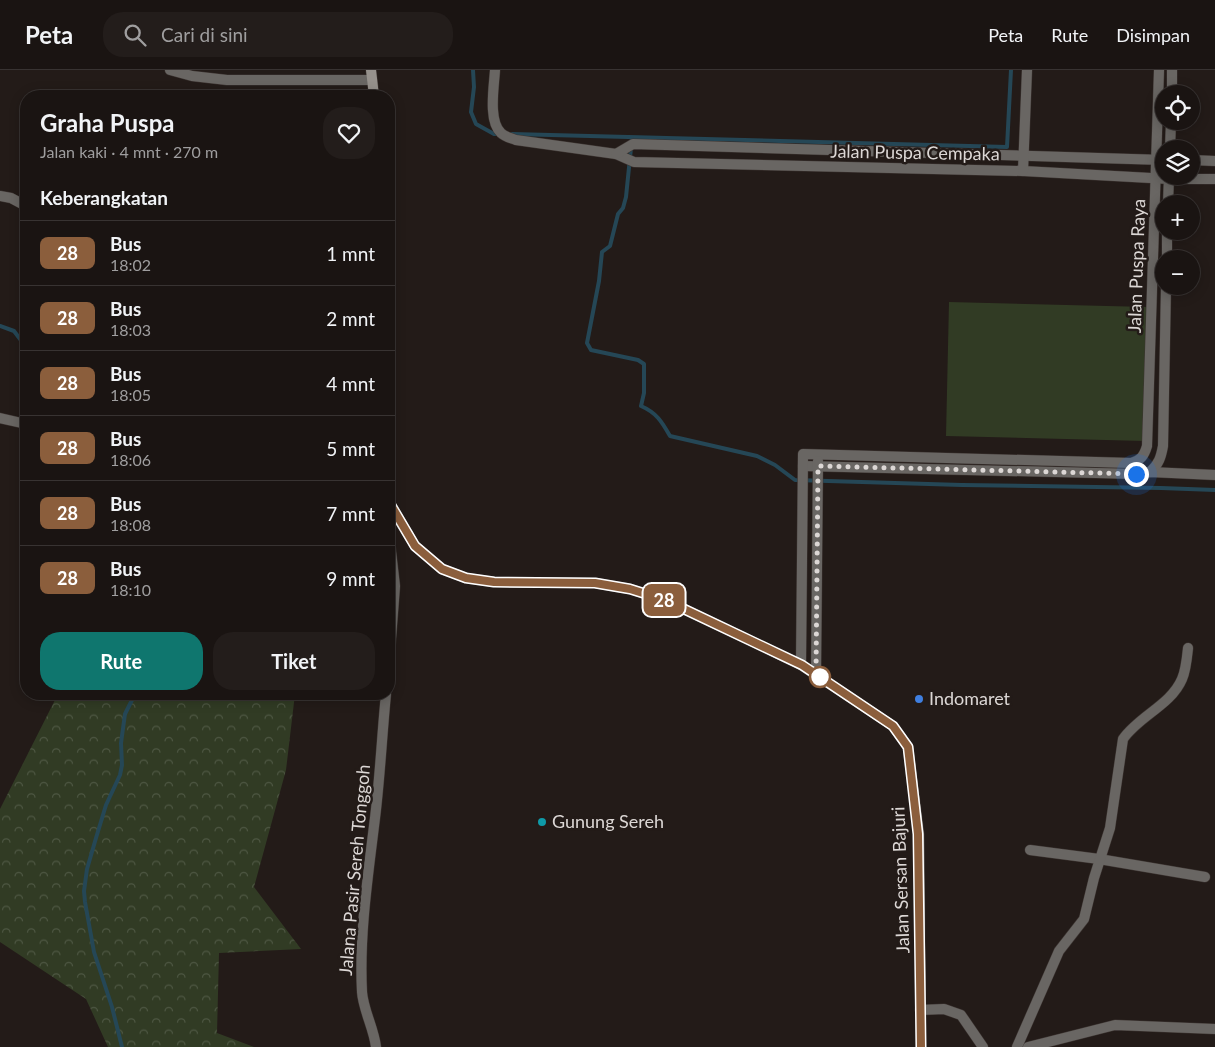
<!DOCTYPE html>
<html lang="id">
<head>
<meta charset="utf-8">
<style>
	body { margin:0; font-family:Lato,sans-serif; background:#231d1b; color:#f1f3f6; height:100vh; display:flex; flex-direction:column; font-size:19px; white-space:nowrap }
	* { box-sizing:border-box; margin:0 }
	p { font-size:16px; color:#9f9e9f }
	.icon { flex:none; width:28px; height:28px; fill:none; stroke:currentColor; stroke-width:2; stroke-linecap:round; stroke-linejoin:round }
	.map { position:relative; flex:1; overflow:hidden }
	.drawer { position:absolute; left:20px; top:20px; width:375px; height:610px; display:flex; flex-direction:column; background:#1a1412; border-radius:20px; box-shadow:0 2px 12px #0003,0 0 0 1px #383332 }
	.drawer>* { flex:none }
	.badge { padding:0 10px; border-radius:8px; font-size:18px; line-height:32px }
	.controls { position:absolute; left:1155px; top:15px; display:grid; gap:10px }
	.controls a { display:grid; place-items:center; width:45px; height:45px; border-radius:50%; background:#1a1412; box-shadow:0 2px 12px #0003,0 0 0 1px #383332; font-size:25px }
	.you { position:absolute; width:25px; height:25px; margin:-12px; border:4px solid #fff; border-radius:50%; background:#1a73e8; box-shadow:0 0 0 8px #1a73e833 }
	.map>.badge { position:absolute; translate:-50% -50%; box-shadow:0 0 0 2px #fff }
	h2 { padding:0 20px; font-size:19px; line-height:45px }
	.round { display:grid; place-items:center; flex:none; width:52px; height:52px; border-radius:20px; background:#231d1b }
	.head { display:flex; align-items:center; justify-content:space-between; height:85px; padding:0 20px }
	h1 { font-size:24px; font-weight:700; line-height:38px }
	.primary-button { display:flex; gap:10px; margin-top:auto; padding:10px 20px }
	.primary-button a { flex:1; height:58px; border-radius:20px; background:#0f766e; color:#fff; font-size:20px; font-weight:700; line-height:58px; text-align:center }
	.primary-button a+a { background:#231d1b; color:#f1f3f6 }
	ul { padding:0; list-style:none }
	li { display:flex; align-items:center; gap:15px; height:65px; padding:0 20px; border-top:1px solid #383332 }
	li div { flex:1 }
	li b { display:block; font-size:19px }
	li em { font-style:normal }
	li .badge { min-width:55px; font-weight:700; text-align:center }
	header { display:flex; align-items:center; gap:30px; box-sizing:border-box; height:70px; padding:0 25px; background:#1a1412; border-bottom:1px solid #383332 }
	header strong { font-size:24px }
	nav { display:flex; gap:28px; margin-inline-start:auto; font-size:18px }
	.search { width:350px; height:45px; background:#231d1b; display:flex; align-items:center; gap:12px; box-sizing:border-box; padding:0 18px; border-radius:20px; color:#9f9e9f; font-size:19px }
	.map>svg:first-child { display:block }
	.forest { fill:url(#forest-crowns) }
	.park { fill:#313b24 }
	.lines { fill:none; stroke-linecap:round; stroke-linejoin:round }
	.stream { stroke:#254756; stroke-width:4 }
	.minor-casing { stroke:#3d3532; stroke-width:11 }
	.secondary-casing { stroke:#3d3532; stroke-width:11 }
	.minor { stroke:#696663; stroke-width:10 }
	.secondary { stroke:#96918c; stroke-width:10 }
	.line-casing { stroke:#fff; stroke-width:11 }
	.line { stroke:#8b5e3c; stroke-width:8 }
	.walk { stroke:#dcd7d5; stroke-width:5; stroke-dasharray:0 9 }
	.stop-dot { fill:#fff; stroke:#8b5e3c; stroke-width:2.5 }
	.shop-dot { fill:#3f7fe0; stroke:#231b18; stroke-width:2 }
	.culture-dot { fill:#0f9aa8; stroke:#231b18; stroke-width:2 }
	.labels { text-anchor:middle; stroke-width:5; stroke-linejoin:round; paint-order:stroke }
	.street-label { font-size:18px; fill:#dcd7d5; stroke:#231b18 }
	.poi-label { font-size:18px; fill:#dcd7d5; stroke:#231b18; text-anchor:start }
</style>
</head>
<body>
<header>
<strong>Peta</strong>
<div class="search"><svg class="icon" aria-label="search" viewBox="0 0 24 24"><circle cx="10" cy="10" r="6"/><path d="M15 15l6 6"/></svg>Cari di sini</div>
<nav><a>Peta</a><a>Rute</a><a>Disimpan</a></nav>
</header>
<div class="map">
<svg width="1215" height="977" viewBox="0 0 1215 977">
	<defs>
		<pattern id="forest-crowns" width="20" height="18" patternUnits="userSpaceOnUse" patternTransform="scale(1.25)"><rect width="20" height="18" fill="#313b24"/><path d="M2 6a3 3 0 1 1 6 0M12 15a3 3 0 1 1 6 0" fill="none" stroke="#4e5743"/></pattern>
	</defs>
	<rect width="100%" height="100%" fill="#231b18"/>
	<polygon class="forest" points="58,624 295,624 286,700 254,817 301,879 219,883 217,963 254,977 108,977 86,929 0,872 0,739"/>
	<polygon class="park" points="949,232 1148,237 1145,371 946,366"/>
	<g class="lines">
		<g class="stream">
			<polyline points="473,0 474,17 471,42 476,54 494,64 500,64"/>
			<polyline points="512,64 1007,77 1011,0"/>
			<path d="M632,68L626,127L623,138L618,144L610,176L602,182L599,211L587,273L591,280L638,290L644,294V323L641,336C657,343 662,352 670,366L757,386L775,395L795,410L962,415L1161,418L1215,420"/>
			<polyline points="0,256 14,261 26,277"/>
			<polyline points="122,977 112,937 94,882 85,832 84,821 87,799 96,768 106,735 120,705 122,695 121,673 125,644 135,624"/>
		</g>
		<defs>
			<g id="minor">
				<polyline points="170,0 192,6 227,10 372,10"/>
				<path d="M495,0C494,17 488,51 501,63C505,67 511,68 516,70L616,84L634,92L1023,101L1169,109H1215"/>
				<polyline points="1172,24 1172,0"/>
				<polyline points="1170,79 1171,51"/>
				<polyline points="616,84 633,74 1164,90"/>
				<polyline points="1191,90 1215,91"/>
				<polyline points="1023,101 1027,0"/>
				<polyline points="0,126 11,128 26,136"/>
				<polyline points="1168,134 1169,106"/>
				<polyline points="1167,189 1167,161"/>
				<polyline points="0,348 26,354"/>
				<polyline points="803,396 1136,404 1150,402 1215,405"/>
				<path d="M1150,402C1159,394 1161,387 1163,376L1166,216"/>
				<polyline points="389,464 395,516 389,595"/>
				<path d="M801,595L803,384L1131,393C1141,390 1144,386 1147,376L1159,0"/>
				<polyline points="816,605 818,391"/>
				<polyline points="1030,780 1099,789 1205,807"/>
				<polyline points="920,940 944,939 961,945 983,977"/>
				<path d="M376,977C374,959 363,939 362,922C359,865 368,806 375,748C380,707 382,665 386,624"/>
				<path d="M1017,977L1059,881L1084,849L1094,808L1110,758L1123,669C1139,646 1171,635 1182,609C1186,600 1187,588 1188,578"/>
				<polyline points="1028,977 1115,955 1215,959"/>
			</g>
			<g id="secondary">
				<polyline points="371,0 374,26"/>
				<polyline points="389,427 389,432 415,476 442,499 466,508 494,512 595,513 630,519 665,530 801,595 893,656 908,677 919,765 921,977"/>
			</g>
		</defs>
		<use href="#minor" class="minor-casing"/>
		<use href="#secondary" class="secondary-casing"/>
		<use href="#minor" class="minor"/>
		<use href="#secondary" class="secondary"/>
	</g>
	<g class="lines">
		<defs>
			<polyline id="line" points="389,428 389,432 415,476 442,499 466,508 494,512 595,513 630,519 665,530 802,595 893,656 908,677 918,764 921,977"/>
		</defs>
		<use href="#line" class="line-casing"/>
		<use href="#line" class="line"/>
		<polyline class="walk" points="820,607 816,604 818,396 1136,404"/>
	</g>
	<circle class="stop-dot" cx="820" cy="607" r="10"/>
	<circle class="shop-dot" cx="919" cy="629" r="5"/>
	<circle class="culture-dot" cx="542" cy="752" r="5"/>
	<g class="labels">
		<g class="street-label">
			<text transform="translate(915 83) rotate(1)" y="6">Jalan Puspa Cempaka</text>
			<text transform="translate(1137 196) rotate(-88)" y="6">Jalan Puspa Raya</text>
			<text transform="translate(355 800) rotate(-85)" y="6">Jalana Pasir Sereh Tonggoh</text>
			<text transform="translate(901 810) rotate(-92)" y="6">Jalan Sersan Bajuri</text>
		</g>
		<g class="poi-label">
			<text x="929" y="635">Indomaret</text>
			<text x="552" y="758">Gunung Sereh</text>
		</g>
	</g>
</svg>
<div class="controls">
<a><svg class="icon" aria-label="locate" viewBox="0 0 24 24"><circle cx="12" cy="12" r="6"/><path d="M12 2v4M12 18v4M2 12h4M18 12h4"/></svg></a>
<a><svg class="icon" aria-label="layers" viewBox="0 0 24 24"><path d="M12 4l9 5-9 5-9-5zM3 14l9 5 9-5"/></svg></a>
<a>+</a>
<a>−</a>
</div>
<div class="you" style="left:1136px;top:404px"></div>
<b class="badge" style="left:664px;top:530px;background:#8b5e3c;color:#fff">28</b>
<section class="drawer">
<div class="head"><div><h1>Graha Puspa</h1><p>Jalan kaki · 4 mnt · 270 m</p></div><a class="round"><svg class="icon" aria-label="heart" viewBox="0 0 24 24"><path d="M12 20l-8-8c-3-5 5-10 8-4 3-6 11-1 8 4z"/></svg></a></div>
<h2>Keberangkatan</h2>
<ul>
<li><span class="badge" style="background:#8b5e3c;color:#fff">28</span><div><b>Bus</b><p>18:02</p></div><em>1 mnt</em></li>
<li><span class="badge" style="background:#8b5e3c;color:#fff">28</span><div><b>Bus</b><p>18:03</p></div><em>2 mnt</em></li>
<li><span class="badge" style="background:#8b5e3c;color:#fff">28</span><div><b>Bus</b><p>18:05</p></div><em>4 mnt</em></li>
<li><span class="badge" style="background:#8b5e3c;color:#fff">28</span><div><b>Bus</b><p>18:06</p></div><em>5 mnt</em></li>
<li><span class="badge" style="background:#8b5e3c;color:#fff">28</span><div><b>Bus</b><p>18:08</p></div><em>7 mnt</em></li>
<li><span class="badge" style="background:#8b5e3c;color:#fff">28</span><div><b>Bus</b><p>18:10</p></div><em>9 mnt</em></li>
</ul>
<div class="primary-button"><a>Rute</a><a>Tiket</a></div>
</section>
</div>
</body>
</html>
